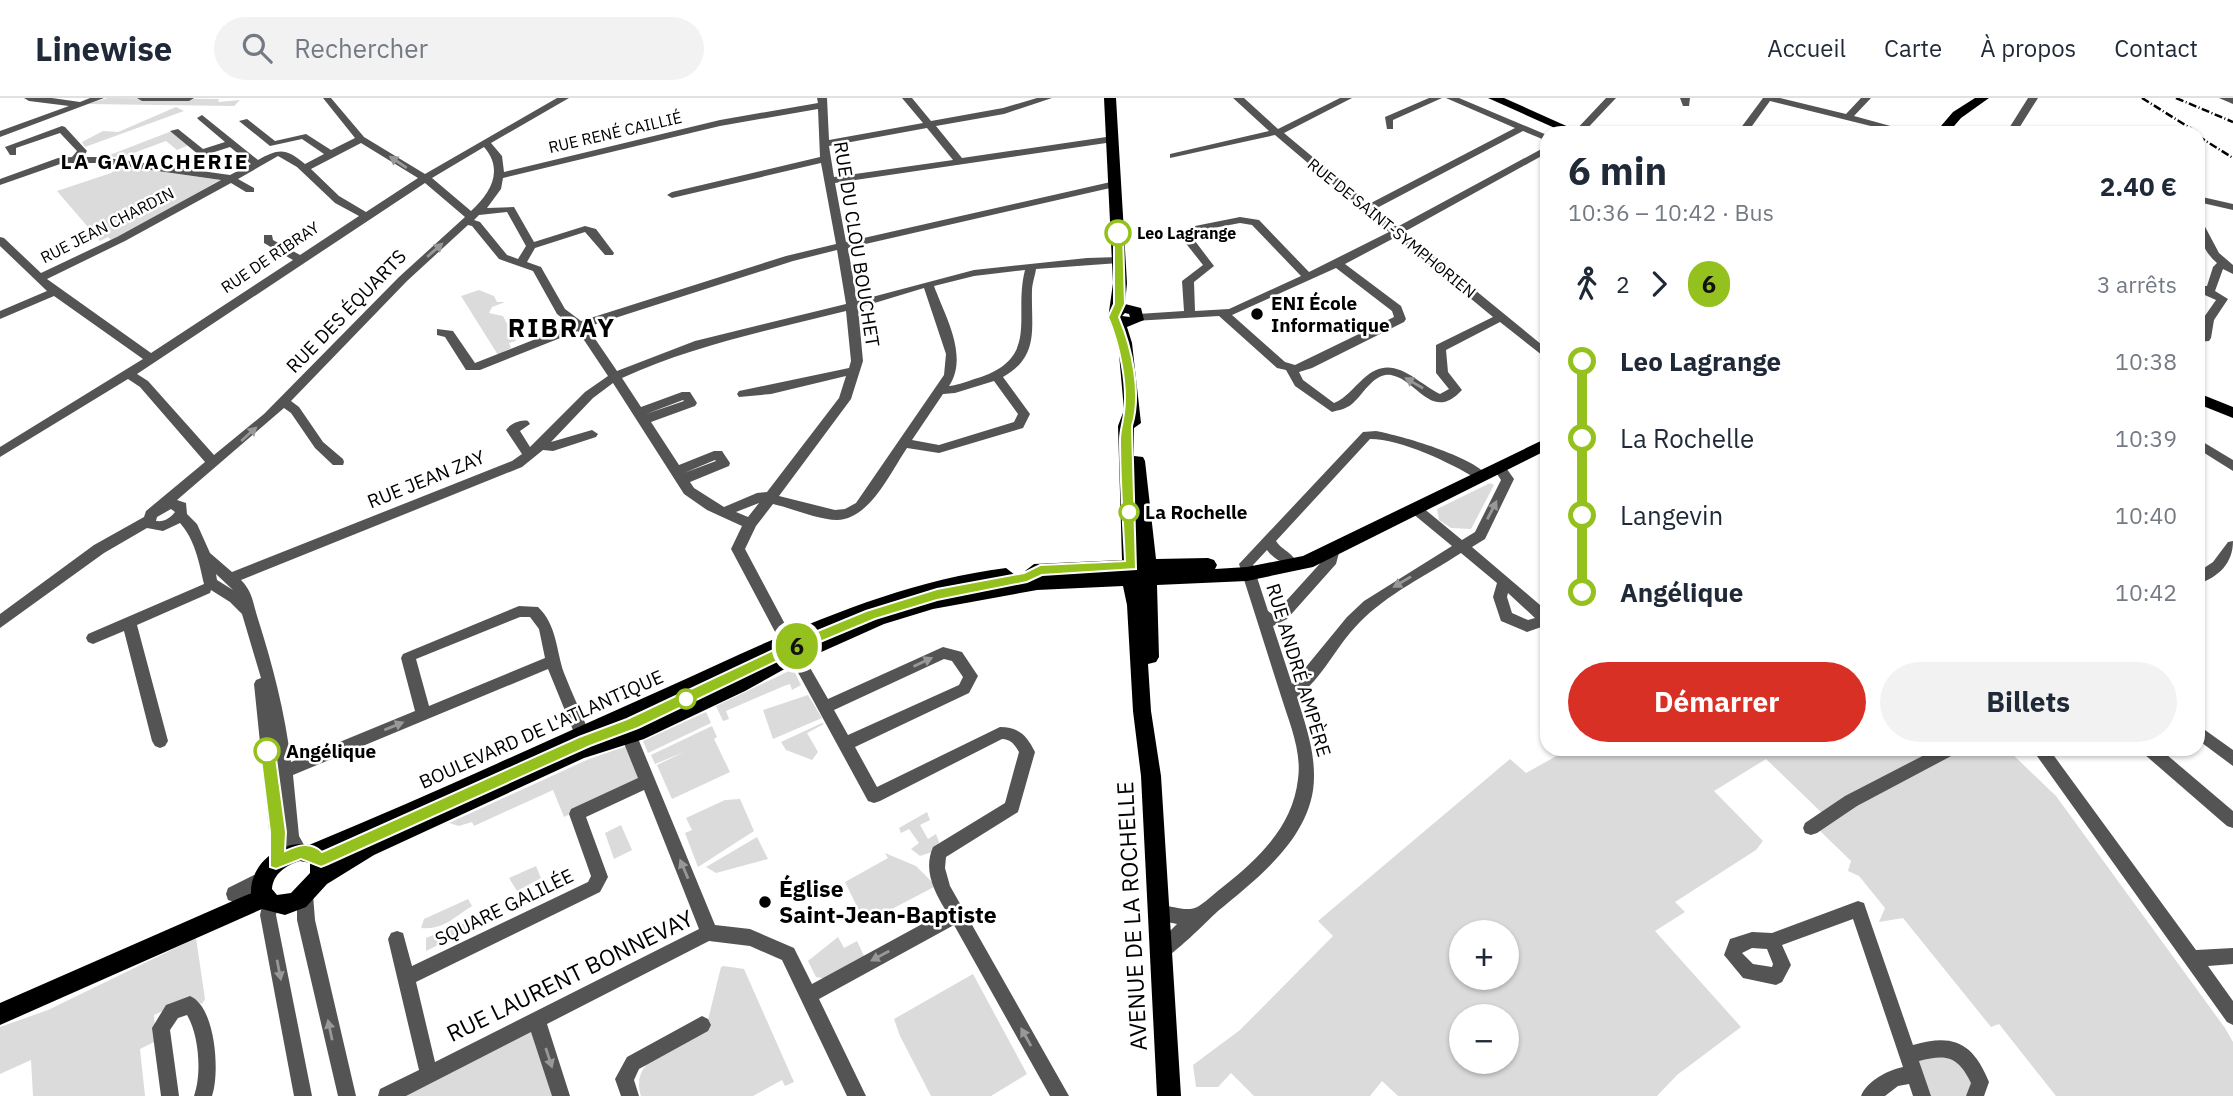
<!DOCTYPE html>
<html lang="fr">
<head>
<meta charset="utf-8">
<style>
	body { margin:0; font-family:"IBM Plex Sans",sans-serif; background:#f2f2f3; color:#1f2937; height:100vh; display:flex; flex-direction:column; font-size:26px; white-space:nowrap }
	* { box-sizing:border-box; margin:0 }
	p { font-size:23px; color:#747a83 }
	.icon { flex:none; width:38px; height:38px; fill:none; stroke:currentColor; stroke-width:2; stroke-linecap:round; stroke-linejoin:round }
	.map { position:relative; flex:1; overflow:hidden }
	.details { position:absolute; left:1540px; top:28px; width:665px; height:630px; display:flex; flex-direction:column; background:#fff; border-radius:21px; box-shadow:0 2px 5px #0004 }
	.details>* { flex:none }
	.badge { padding:0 14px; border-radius:23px; font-size:24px; line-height:46px }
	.buttons { position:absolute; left:1449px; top:822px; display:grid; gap:14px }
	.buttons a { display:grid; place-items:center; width:70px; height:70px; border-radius:50%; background:#fff; box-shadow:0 2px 5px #0004; font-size:35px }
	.map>.badge { position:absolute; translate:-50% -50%; box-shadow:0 0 0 4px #fff }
	.legs { display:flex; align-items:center; gap:10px; height:77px; padding:0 28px; font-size:23px }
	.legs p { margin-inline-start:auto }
	.head { display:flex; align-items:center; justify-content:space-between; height:119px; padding:0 28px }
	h1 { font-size:38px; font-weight:700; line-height:52px }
	.button { display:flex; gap:14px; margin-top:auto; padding:14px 28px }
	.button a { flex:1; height:80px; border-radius:42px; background:#d93025; color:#fff; font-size:28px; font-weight:700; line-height:80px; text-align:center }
	.button a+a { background:#f2f2f3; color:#1f2937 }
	ul { padding:0 28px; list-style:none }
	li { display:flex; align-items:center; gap:24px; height:77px; font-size:26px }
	li i { display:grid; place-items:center; width:10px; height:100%; margin:0 9px; background:currentColor }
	li i::after { content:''; width:18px; height:18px; margin:-9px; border:5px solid; border-radius:50%; background:#fff }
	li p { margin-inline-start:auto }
	li:first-child i { background:linear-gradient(#0000 50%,currentColor 0) }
	li:last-child i { background:linear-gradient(currentColor 50%,#0000 0) }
	header { display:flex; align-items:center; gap:42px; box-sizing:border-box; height:98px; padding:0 35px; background:#fff; border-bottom:2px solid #e0e1e3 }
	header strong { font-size:33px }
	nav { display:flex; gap:38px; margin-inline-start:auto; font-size:24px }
	.search { width:490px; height:63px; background:#f2f2f3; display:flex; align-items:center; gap:18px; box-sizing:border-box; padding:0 24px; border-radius:38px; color:#747a83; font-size:26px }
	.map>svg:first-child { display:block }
	.green { fill:#dbdbdb; fill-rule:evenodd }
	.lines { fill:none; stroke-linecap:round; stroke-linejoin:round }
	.minor { fill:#545454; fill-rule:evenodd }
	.major { fill:#000; fill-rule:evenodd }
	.rail { stroke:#000; stroke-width:2.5; stroke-dasharray:8 2.5 1 2.5; stroke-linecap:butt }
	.oneway { fill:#989898 }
	.line-1 { fill:#95c11f; stroke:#fff; stroke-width:2 }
	.stop-1-dot { fill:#fff; stroke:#95c11f; stroke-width:3.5 }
	.poi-dot { fill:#000; stroke:#fff; stroke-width:2.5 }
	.labels { text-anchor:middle; stroke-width:5; stroke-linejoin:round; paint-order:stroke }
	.far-street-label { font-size:16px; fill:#000; stroke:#fff }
	.far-stop-label { font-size:16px; font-weight:bold; fill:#000; stroke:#fff; text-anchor:start }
	.street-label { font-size:19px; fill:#000; stroke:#fff }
	.poi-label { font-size:19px; font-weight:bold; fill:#000; stroke:#fff; text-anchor:start }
	.stop-label { font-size:19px; font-weight:bold; fill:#000; stroke:#fff; text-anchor:start }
	.far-district-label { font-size:21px; font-weight:bold; letter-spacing:2px; fill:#000; stroke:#fff }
	.near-poi-label { font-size:23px; font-weight:bold; fill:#000; stroke:#fff; text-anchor:start }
	.near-street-label { font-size:23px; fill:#000; stroke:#fff }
	.district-label { font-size:26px; font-weight:bold; letter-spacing:2px; fill:#000; stroke:#fff }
</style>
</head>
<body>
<header>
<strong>Linewise</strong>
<div class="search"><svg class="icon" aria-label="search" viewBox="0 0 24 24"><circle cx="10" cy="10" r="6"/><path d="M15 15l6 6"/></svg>Rechercher</div>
<nav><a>Accueil</a><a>Carte</a><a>À propos</a><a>Contact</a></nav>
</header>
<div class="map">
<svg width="2233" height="998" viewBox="0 0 2233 998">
	<rect width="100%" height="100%" fill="#fff"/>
	<g class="green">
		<polygon points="108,0 219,1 218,4 240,2 234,8 87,6"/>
		<polygon points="176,9 184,13 85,49 82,44 103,33 118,34"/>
		<polygon points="172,33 189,47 177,52 166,43 120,60 107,58"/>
		<polygon points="121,68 220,82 112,143 108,139 100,143 57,93 111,75"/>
		<polygon points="479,192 494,198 497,204 505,204 492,209 489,215 503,218 516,243 509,245 511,250 498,257 461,198"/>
		<polygon points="1490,385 1494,387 1471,431 1451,430 1439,422 1437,411"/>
		<polygon points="793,571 801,587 792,592 790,586 784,588 726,613 729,621 723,623 716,608"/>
		<polygon points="808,597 822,620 773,641 763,612"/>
		<polygon points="706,614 711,625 648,655 643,643"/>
		<polygon points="822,625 824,626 807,635 818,654 812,662 786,652 781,644"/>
		<polygon points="712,628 717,639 714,641 730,674 672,701 657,667 684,654 655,666 651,657"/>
		<polygon points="627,648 639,678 637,683 564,719 553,692 474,728 472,724 459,728 449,725 589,661"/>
		<path d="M1569,651H1939L1822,715L1766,661L1714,693L1763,743L1756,752L1675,804L1685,814L1655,833L1741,929L1677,977L1657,998H1398L1382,983L1370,998H1254L1231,975L1218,989H1196L1193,967L1240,932L1333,838L1318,823L1510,661L1526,675ZM1461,835H1507V880H1461ZM1461,919H1507V964H1461Z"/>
		<polygon points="1963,651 2007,651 2056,698 2225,930 2233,944 2233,998 2056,998 1999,926 1991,929 1903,820 1879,824 1885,810 1859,778 1848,773 1851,763 1819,732 1854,708"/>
		<polygon points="740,701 754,733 698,769 685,735 692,732 686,720 725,702"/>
		<polygon points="927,714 930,722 920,727 928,741 936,736 939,744 935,753 920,758 911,751 919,745 909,731 901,735 899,730"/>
		<polygon points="621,727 632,752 614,761 605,735"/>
		<polygon points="757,739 768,761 716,775 706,769"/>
		<polygon points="885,755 916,768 936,788 865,825 845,784 888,760"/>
		<polygon points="536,768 541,780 517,793 509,780"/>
		<path d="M468,801L472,808C454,819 444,832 421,830L424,821Z"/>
		<polygon points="481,819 485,824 426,853 426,840"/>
		<polygon points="838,839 844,850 857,843 865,860 827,881 816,879 808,863"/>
		<polygon points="196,840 205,901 202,906 191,900 154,917 156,943 140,951 145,998 33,998 31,962 0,976 0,929 48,912"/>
		<path d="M724,868L744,871L794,984L785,988L782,982L753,998H641C628,960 680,945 706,930L721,869Z"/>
		<polygon points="973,876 1027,976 991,998 931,998 900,938 894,921"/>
		<polygon points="533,931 555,998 405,998"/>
		<polygon points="1948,951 1975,984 1966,998 1929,998 1919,962"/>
	</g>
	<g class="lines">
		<g class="minor">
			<polygon points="24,0 52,0 80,4 90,0 104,0 0,39 0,33 69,8 29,3"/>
			<polygon points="137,0 194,0 189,3 142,3"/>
			<path d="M323,0H331L364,39L425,76L557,0H569L491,45L502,58L504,74L720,22L818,5L817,0H827L829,42L923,25L902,0H912L931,23L1003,10L1037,0H1052L1004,16L936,28L962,60L1113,38L1118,41L1113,44L835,85L846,144L1115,83L1119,84V88L848,150L857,203L974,172L1087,160L1119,159L1124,162L1119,165L1036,171C1035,178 1032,186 1032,193C1031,230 1040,258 1003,279L1030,316L1023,330L939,355L907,350C890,375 870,421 837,422C819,422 791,410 773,406L756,428L745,451L794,543L792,547H782L731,451L742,428L707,412L684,396L613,285L593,300L551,344L592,332L598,336L596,339L553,353L543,352L522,369L241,482C253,494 253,506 258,521C273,568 285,615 291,664L415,613L401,560L403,556L519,508L538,509C557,527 556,552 564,575C572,596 582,616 590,637L587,642L582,643L577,642L548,571L293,677L299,738L308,754L306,759L300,761L294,759L287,748L282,769L276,772L270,769L268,764L271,752L254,586L256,582L261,580L242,516L230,504L211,492L210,495L137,527L168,643L165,648L160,650L155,648L152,643L124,533L93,546L88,544L86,540L88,536L204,486C199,464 195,442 180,425L163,433L147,430L104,455L0,530V516L94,447L144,419L146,413L205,364L140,289L128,281L0,359V349L143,261L54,198L0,221V213L47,193L0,148V139L4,140L41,175L117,139L221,82L101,65H63L0,87V81L58,60L72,59L77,53L60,35L16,50V57H10L5,49L62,28L65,29L87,53L83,59H101L230,77L251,66L230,49L205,57H199L170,33L178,31L203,51L225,44L199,22L197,20L202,17L258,62C279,50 286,50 305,66L324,56L302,41L270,48L239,23L247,21L275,43L306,36L331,52L355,40ZM818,11L820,59L672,94L667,97L672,100L821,65L836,146L786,158L581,223L565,211L541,169L527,164L535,150L585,134L605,157H613L614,155L596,131L585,128L534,144L514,109L487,110L501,91L503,80L720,28ZM927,30L953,62L834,79L829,48ZM361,45L418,80L366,114L339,98L311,71ZM484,49C504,72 491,95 471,113L432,80ZM278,58L297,69L335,105L359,118L300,157L273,142L272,137H264V145L293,162L151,255L47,181L125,143L231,85L246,94H254V90L238,81ZM425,85L465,119L399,179L264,316L214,357L148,283L137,276ZM507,114L526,148L518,161L507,157L480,124L474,122L479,117ZM468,127L472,128L499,161L533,173L557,216L571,227L475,265L453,233L437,231V237L445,239L466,272H480L578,233L608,278L585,294L530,349L520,333L530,326L528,323C521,321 510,326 506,332L522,356L512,363L232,474L210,455L197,426L187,416L186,405L177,402L284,310L291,315L315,350L333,367H343L344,364L343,361L323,344L299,309L291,303L407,183ZM837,152L846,206L695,243L617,273L587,229L793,163ZM1025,172C1013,219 1040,258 981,279C970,282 960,287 949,288C969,258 945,218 934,188L974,178ZM924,190L946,256L944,277L856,405L845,411L835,412L779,398L851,301L863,263L858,210ZM846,213L851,263L849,270L739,293L737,296L739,299L771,296L846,278L839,300L767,394L757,395L724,409L694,390L690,384L729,368L730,365L722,353H714L679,367L651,324L695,308L697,305L690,294H682L641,309L622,280C694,247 770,232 846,213ZM994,283L1018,316L1014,324L939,347L912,342L943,296L955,295ZM683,302L684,303L646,316ZM715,362L716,363L684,375ZM759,405L748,419L736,414ZM171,411L175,414C170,420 165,424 156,423L157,419ZM216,476L233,492L217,482ZM520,519H530L539,531L545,560L429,608L416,561Z"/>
			<path d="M1233,0H1244L1278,31L1340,0H1352L1284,35L1369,106L1515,30L1446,0H1459L1547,37V43L1523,33L1375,111L1397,129L1547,48V55L1404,134L1547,251V261L1500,224L1446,252L1448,274L1462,292C1432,325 1418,282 1391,277C1374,274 1363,297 1352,306C1346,311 1339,312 1332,314L1295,288L1286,272L1277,270L1219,218L1134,223L1132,220L1138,216L1184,213L1182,183L1203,167L1184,143L1195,128L1240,119L1259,122L1309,174L1389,134L1275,37L1170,60V56L1269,33ZM1240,125L1252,127L1301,178L1229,211L1195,213L1194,184L1214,168L1195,143L1203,132ZM1396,139L1493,219L1436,247V275L1449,291L1440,296C1414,283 1392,253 1363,281C1353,290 1346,300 1334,305L1303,282L1299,274L1312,270L1404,224L1406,221L1401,208L1345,166ZM1336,170L1392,213L1394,219L1295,267L1285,264L1232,217Z"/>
			<polygon points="1429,0 1442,0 1393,22 1393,31 1387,31 1385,19"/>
			<polygon points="1606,0 1616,0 1583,35 1573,35"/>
			<polygon points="1680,0 1690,0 1689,8 1683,8"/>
			<polygon points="1763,0 1780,0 1846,16 1861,0 1871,0 1854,18 1916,35 1899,35 1770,3 1747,35 1737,35"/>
			<polygon points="2028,0 2038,0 2016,35 2006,35"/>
			<polygon points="2219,0 2233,0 2233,6"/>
			<polygon points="2198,98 2233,106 2233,112 2198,104"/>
			<path d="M2198,122L2203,125L2219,155L2233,167V176L2223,171L2215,193L2228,201L2214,222L2211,240L2209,243L2198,244V236H2200L2202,222L2216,202L2198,194V188H2207L2213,169L2217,165C2204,154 2198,139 2198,122Z"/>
			<path d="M1376,333C1402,338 1472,358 1488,378L1482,383L1477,381C1451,365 1401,341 1370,341L1276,443C1281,451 1290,454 1294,460L1292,464C1282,467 1273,460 1267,452L1253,467L1268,513L1272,516L1277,513L1325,460L1328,447L1333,446L1340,451L1336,466L1287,521L1273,528L1292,586L1347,519L1364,503L1452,448L1412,415L1410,412L1412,409H1422L1462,442L1475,434L1501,382L1493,370L1499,365L1504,367L1514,381L1485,441L1472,449L1547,513V527L1527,534L1501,523L1493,499L1497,485L1461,455C1427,477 1387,496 1359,525C1336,548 1323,580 1297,599C1305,625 1314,650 1314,677C1315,737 1259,779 1218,813C1205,825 1174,857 1161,862L1155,860L1152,854L1155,848L1177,826L1153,821L1151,815L1153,809C1168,803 1184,817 1199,808C1208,802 1216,794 1224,788C1259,760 1293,728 1298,681C1302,653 1289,624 1281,598C1267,554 1253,510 1239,466L1363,334ZM1508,495L1535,520L1528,522L1512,515L1507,499Z"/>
			<polygon points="2198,341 2233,362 2233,373 2198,351"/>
			<path d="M2233,443C2233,465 2219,479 2198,486V474L2213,464L2228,444Z"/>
			<path d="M943,549L962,554L978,578L969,595L855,649L877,689L1000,629C1019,629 1027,638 1035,654L1018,714L946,759L945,770L950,788L1069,998H1050L954,827L819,901L866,998H847L782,862L750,848L709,843L547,926L570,998H552L531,934L406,998H378L380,991L419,972L388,841L391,835L397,833L403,835L412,868L588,784L591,778L569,716L571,711L638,680L621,638L624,633L629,632L634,633L637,638L715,827L750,831L794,850L812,886L946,813C934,793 923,772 933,749L1005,705L1019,654C1015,647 1011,641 1002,641L880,703L874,705L868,703L789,558L791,554H801L828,601ZM944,561L952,563L963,579L959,587L848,637L834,612ZM644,692L699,831L435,964L416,884L600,794L608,779L586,719Z"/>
			<polygon points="2198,627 2233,652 2233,668 2198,642"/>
			<polygon points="1936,651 1958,651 1955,656 1857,708 1817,735 1811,737 1805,735 1803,730 1805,725 1845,698"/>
			<polygon points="2032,651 2049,651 2196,852 2233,850 2233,866 2208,868 2233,903 2233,927 2227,924"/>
			<polygon points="2141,651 2160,651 2233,713 2233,730 2227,728 2144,656"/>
			<polygon points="262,773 268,776 270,781 268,786 234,804 228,802 226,796 228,790"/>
			<polygon points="305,789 311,791 313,797 315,822 356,998 338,998 297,822 297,797 299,791"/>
			<polygon points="270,797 276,799 278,805 276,817 312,998 294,998 260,817 264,799"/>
			<path d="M1858,803L1864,805L1866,811L1913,947C1954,935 1973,945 1989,984L1984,998H1966L1971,985C1958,958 1946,956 1919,963L1931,998H1913L1909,986L1898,988L1885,998H1861C1867,983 1888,972 1903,969L1853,821L1782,847L1791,867L1782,884L1776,887L1743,880L1724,857L1730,841L1752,834L1772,835ZM1752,850L1767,851L1773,866L1772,869L1753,866L1742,855Z"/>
			<path d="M190,898C216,909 220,975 212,998H194C202,976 199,937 187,917L178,920L170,932L179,998H161L152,930L166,907Z"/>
			<polygon points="702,918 708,921 711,927 708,933 639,971 634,982 639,998 621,998 615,981 627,959"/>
		</g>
		<g class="major">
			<path d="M1104,0H1116L1127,185L1125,206L1141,210L1144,222L1127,229L1132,245L1141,325L1134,330V358L1143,359L1145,363L1156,461L1208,460L1214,462L1217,467L1215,471L1247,469L1303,458L1547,340V352L1313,469L1247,483L1157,487L1159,559L1156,564L1148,566L1151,613L1161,678L1181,998H1157L1141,678L1133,613L1127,507L1123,488L1037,492L933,511L884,526L790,568L745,593L644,641L584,660L374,757L327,786L306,809L285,817L262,811L0,927V905L251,795C250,766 281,741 309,747C430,697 549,642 668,589C776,540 887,485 1006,470L1015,477C1009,485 953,491 938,496L1033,479L1025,473L1034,466L1122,462L1118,328L1124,312L1118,245L1108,221L1113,185ZM1125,215L1129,216L1130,219L1122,218ZM847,527L632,628L590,641L814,538ZM354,747L331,762L329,758ZM300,763L310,765V775L291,795L277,797L272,791C273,776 286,767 300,763Z"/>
			<polygon points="1488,0 1504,0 1582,35 1566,35"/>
			<polygon points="1975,0 1989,0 1961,20 1948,35 1935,35 1953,14"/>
			<polygon points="2198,295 2233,309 2233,320 2198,306"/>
		</g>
		<g class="rail">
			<polyline points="2142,0 2198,35"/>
			<polyline points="2176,0 2233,24"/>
			<polyline points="2198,38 2233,60"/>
		</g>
	</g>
	<defs><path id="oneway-solid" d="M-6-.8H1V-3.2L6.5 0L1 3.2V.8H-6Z" transform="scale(1.75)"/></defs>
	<g class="oneway">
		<use href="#oneway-solid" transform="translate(398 64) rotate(-146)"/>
		<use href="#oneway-solid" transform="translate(435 152) rotate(-41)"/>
		<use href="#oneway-solid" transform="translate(1414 285) rotate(-150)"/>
		<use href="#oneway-solid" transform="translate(249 336) rotate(-42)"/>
		<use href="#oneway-solid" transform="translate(1492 412) rotate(-63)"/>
		<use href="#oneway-solid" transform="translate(1402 484) rotate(149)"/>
		<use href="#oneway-solid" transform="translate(923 564) rotate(-25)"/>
		<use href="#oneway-solid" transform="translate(394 628) rotate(-22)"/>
		<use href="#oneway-solid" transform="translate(684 771) rotate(-113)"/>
		<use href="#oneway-solid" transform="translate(880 858) rotate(152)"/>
		<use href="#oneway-solid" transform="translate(279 872) rotate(79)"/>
		<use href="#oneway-solid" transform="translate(330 932) rotate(-102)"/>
		<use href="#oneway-solid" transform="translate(1026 939) rotate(-119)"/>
		<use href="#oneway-solid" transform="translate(549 960) rotate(72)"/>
	</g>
	<path class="line-1" d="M1114,133L1123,135L1125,206L1119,219C1132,250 1142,295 1132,328L1136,471L1042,477L1027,484L937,502L875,521L796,554L638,630L590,648L326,767L321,769L301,761L276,771L270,769V734L260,653L262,648H273L275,653L286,734L285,753C298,747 310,743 322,754L579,639L627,621L786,546L866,513L937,491L1024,475L1040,467L1125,463C1123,422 1120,382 1120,342C1120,332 1123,325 1124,315C1128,286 1119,245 1108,219L1114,206Z"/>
	<g class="stop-1-dot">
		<circle cx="1118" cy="135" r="12"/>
		<circle cx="1129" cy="414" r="9"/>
		<circle cx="686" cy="601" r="9"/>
		<circle cx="267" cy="653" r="12"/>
	</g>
	<g class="poi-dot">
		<circle cx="1257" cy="216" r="7"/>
		<circle cx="765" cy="804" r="7"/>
	</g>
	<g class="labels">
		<g class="far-street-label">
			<text transform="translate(615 34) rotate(-13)" y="6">RUE RENÉ CAILLIÉ</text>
			<text transform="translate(107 127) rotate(-27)" y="6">RUE JEAN CHARDIN</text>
			<text transform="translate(1392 130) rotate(39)" y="6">RUE DE SAINT-SYMPHORIEN</text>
			<text transform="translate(270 159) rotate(-34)" y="6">RUE DE RIBRAY</text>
		</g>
		<g class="far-stop-label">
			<text x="1137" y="141">Leo Lagrange</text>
		</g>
		<g class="street-label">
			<text transform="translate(857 146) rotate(81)" y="7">RUE DU CLOU BOUCHET</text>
			<text transform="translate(346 213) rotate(-46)" y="7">RUE DES ÉQUARTS</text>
			<text transform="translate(426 381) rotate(-22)" y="7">RUE JEAN ZAY</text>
			<text transform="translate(1299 572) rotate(73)" y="7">RUE ANDRÉ AMPÈRE</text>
			<text transform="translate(541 631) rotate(-24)" y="7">BOULEVARD DE L'ATLANTIQUE</text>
			<text transform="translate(504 809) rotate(-26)" y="7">SQUARE GALILÉE</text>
		</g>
		<g class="poi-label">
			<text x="1271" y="212">ENI École<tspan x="1271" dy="22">Informatique</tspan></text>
		</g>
		<g class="stop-label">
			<text x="1145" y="421">La Rochelle</text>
			<text x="286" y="660">Angélique</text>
		</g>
		<g class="far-district-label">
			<text x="155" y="71">LA GAVACHERIE</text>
		</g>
		<g class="near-poi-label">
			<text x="779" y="799">Église<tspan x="779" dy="26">Saint-Jean-Baptiste</tspan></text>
		</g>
		<g class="near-street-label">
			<text transform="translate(1132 818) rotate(-93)" y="8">AVENUE DE LA ROCHELLE</text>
			<text transform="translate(570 878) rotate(-26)" y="8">RUE LAURENT BONNEVAY</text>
		</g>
		<g class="district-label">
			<text x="562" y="239">RIBRAY</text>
		</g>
	</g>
</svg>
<div class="buttons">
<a>+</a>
<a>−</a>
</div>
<b class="badge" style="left:797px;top:548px;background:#95c11f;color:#111">6</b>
<section class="details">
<div class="head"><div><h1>6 min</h1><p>10:36 – 10:42 · Bus</p></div><b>2.40 €</b></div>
<div class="legs"><svg class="icon" aria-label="walk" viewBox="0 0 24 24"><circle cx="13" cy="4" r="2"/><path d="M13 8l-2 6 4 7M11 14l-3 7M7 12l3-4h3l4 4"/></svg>2<svg class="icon" aria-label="forward" viewBox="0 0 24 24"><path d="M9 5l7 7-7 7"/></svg><b class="badge" style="background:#95c11f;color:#111">6</b><p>3 arrêts</p></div>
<ul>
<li><i style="color:#95c11f"></i><b>Leo Lagrange</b><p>10:38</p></li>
<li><i style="color:#95c11f"></i><span>La Rochelle</span><p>10:39</p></li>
<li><i style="color:#95c11f"></i><span>Langevin</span><p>10:40</p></li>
<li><i style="color:#95c11f"></i><b>Angélique</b><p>10:42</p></li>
</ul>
<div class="button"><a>Démarrer</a><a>Billets</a></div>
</section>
</div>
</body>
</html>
